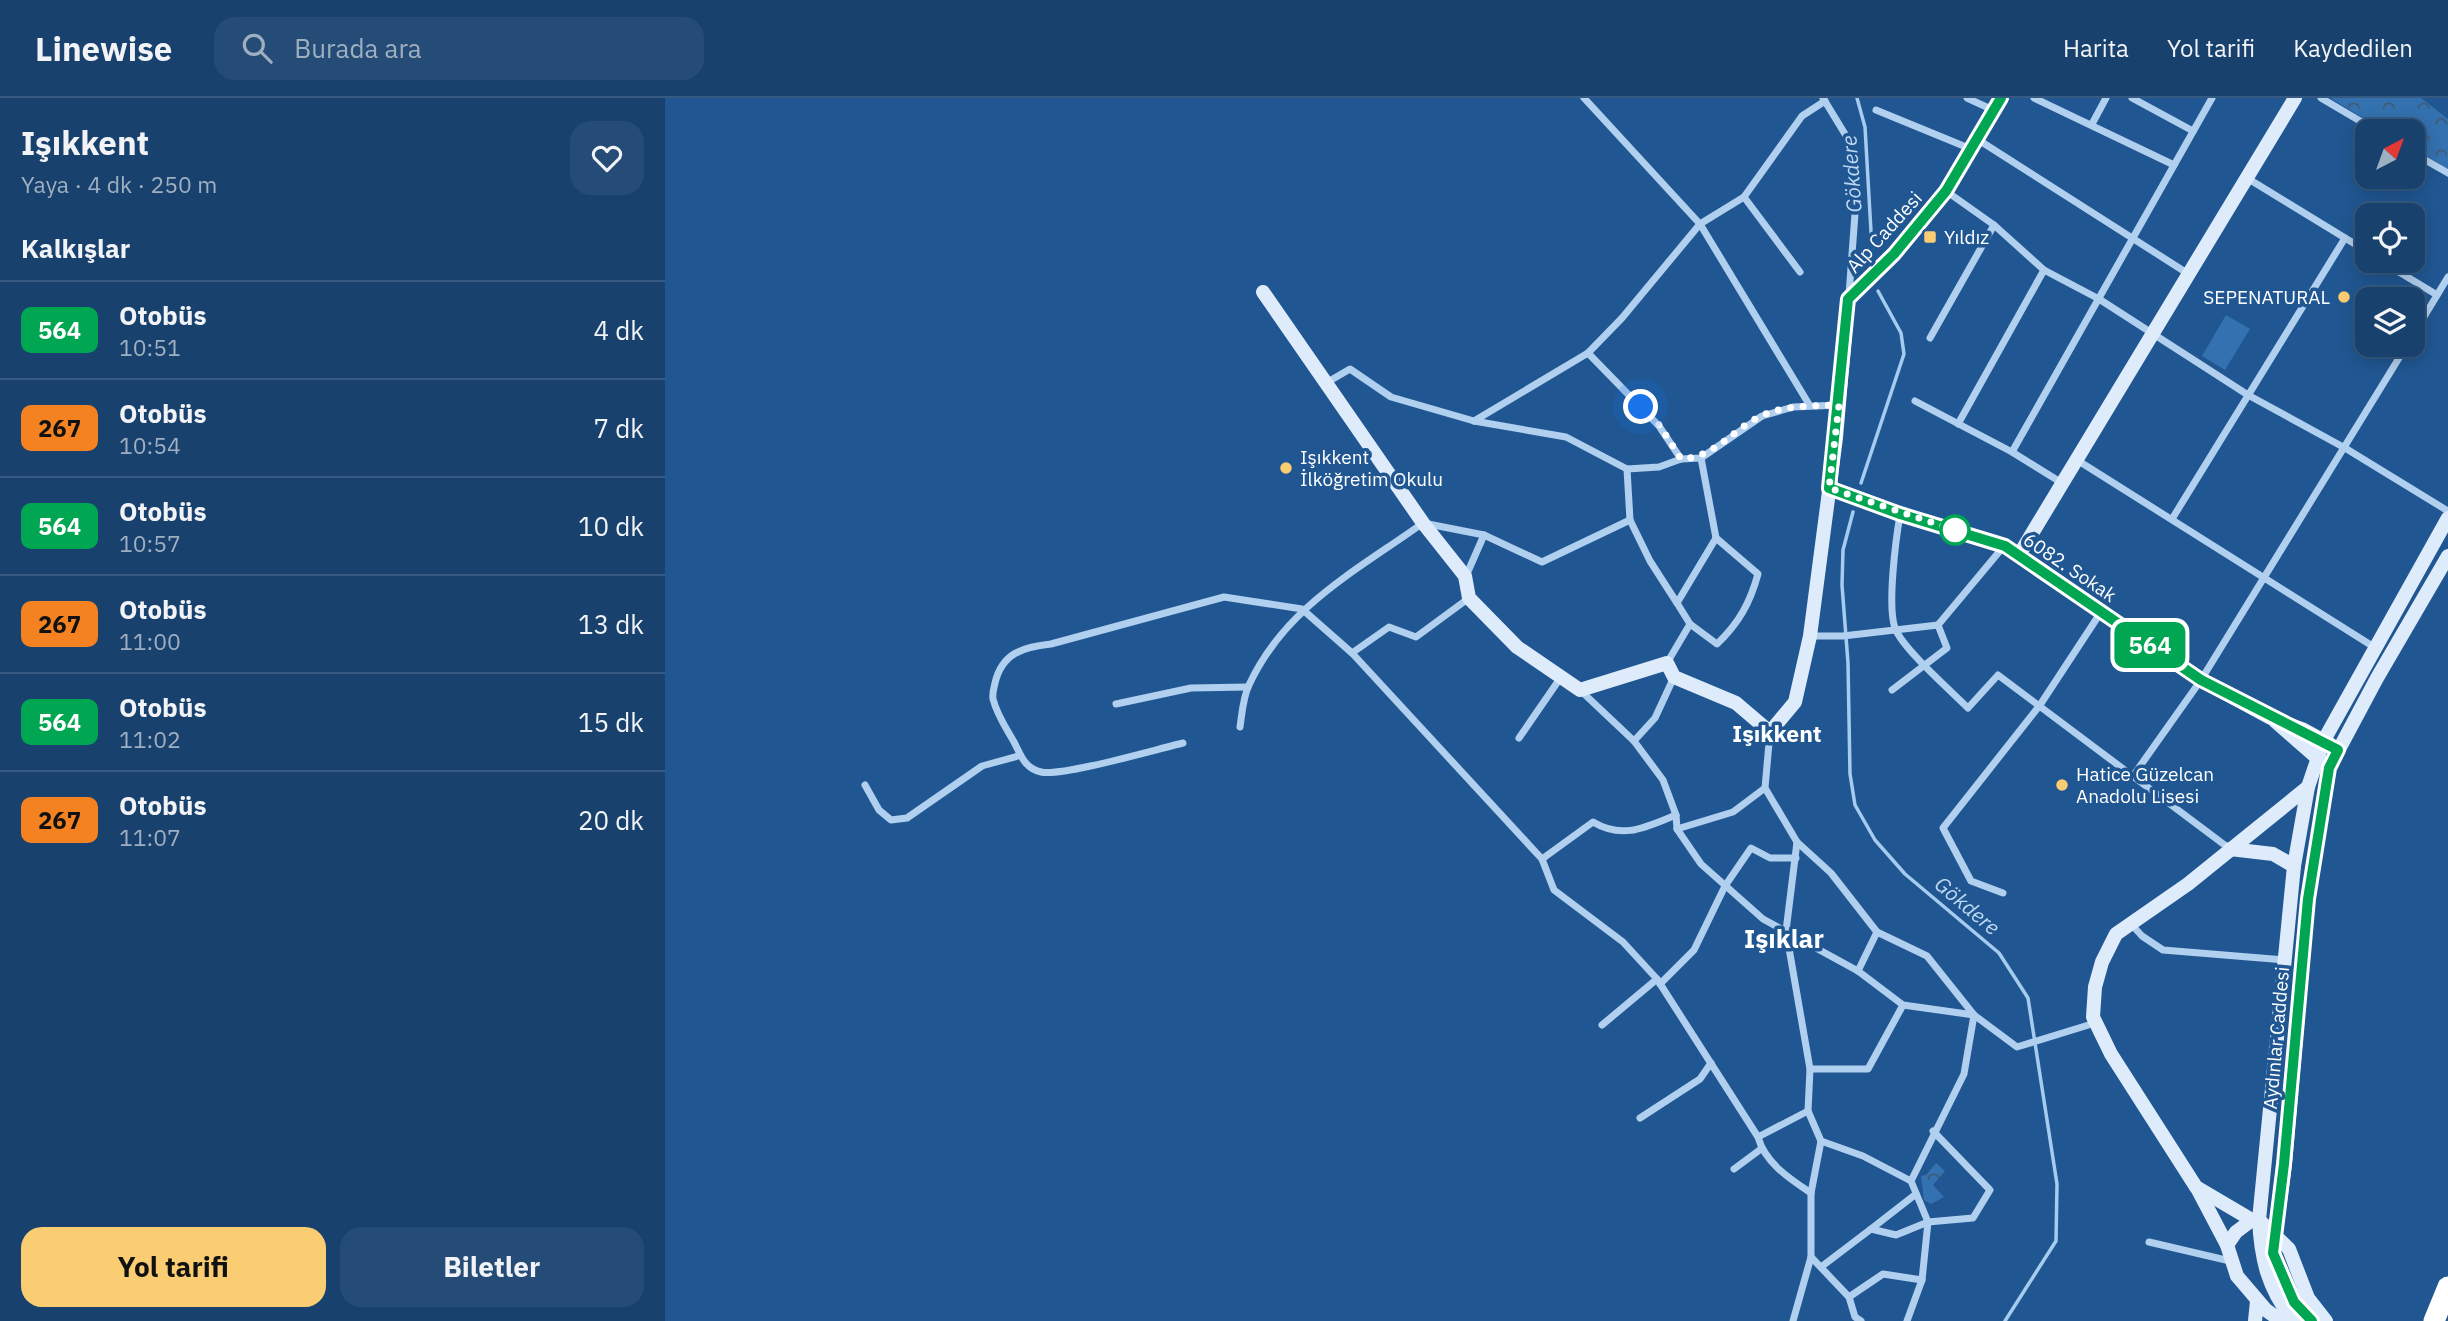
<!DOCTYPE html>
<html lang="tr">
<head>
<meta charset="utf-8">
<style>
	body { margin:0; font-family:"IBM Plex Sans",sans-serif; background:#254c76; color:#f1f3f6; height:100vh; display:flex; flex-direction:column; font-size:26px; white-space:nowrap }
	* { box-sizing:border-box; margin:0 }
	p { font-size:23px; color:#9fafc2 }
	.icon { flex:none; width:38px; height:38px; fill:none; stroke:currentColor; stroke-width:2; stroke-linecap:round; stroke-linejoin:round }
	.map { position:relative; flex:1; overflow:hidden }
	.panel { display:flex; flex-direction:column; background:#18416e; width:665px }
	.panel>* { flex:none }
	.badge { padding:0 14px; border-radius:10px; font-size:24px; line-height:46px }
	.needle { width:46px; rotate:41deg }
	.fabs { position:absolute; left:1690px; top:21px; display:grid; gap:14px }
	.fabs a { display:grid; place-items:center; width:70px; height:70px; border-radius:14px; background:#18416e; box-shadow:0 4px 18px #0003,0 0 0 2px #365a81; font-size:35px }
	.you { position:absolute; width:35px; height:35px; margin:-18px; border:5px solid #fff; border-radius:50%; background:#1a73e8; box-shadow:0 0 0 10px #1a73e833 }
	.map>.badge { position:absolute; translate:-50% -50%; box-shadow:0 0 0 4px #fff }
	h2 { padding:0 21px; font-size:26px; line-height:63px }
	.round { display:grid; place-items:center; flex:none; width:74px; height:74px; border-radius:21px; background:#254c76 }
	.headline { display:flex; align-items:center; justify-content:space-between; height:119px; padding:0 21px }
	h1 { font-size:33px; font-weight:700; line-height:52px }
	.action { display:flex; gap:14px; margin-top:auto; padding:14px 21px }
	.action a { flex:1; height:80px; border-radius:21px; background:#fbcd72; color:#111; font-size:28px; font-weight:700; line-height:80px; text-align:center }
	.action a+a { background:#254c76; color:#f1f3f6 }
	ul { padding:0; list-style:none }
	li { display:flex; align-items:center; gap:21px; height:98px; padding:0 21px; border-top:2px solid #365a81 }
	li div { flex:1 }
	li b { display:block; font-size:26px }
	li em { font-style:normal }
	li .badge { min-width:77px; font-weight:700; text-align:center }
	header { display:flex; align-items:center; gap:42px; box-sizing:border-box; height:98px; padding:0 35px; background:#18416e; border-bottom:2px solid #365a81 }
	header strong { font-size:33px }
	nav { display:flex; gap:38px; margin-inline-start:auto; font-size:24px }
	.search { width:490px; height:63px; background:#254c76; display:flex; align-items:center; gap:18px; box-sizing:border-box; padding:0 24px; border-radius:21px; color:#9fafc2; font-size:26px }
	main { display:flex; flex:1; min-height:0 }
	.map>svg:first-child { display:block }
	.grass { fill:#3371b0 }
	.forest { fill:url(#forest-crowns) }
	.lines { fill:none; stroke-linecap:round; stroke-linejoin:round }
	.stream { stroke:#a5cbef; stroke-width:3.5 }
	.street { stroke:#b1cfee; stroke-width:7 }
	.secondary { stroke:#deebfa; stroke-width:14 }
	.highway { stroke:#fff; stroke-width:21 }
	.line-casing { stroke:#fff; stroke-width:16 }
	.line { stroke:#00a651; stroke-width:10 }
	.walk { stroke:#fff; stroke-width:7; stroke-dasharray:0 12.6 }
	.poi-dot { fill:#fbcd72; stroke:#205792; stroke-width:2.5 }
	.stop-dot { fill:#fff; stroke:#00a651; stroke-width:3.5 }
	.labels { text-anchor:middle; stroke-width:7; stroke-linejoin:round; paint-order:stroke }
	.street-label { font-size:19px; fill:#fff; stroke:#205792 }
	.poi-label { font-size:19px; fill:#fff; stroke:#205792; text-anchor:start }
	.water-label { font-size:21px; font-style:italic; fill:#bdd9f4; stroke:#205792 }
	.quarter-label { font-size:23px; font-weight:bold; fill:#fff; stroke:#205792 }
	.district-label { font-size:26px; font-weight:bold; fill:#fff; stroke:#205792 }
</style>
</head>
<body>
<header>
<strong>Linewise</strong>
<div class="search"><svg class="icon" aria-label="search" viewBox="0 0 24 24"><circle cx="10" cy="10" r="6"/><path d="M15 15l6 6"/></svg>Burada ara</div>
<nav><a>Harita</a><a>Yol tarifi</a><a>Kaydedilen</a></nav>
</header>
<main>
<section class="panel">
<div class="headline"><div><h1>Işıkkent</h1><p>Yaya · 4 dk · 250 m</p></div><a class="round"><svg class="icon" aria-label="heart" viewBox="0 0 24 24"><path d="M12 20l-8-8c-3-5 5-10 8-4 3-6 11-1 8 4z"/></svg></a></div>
<h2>Kalkışlar</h2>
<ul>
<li><span class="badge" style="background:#00a651;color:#fff">564</span><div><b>Otobüs</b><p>10:51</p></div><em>4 dk</em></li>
<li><span class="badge" style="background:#f58220;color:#111">267</span><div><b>Otobüs</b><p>10:54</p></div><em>7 dk</em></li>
<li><span class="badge" style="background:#00a651;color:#fff">564</span><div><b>Otobüs</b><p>10:57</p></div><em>10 dk</em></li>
<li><span class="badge" style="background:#f58220;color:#111">267</span><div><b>Otobüs</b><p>11:00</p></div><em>13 dk</em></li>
<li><span class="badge" style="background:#00a651;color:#fff">564</span><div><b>Otobüs</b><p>11:02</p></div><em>15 dk</em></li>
<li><span class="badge" style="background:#f58220;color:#111">267</span><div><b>Otobüs</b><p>11:07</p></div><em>20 dk</em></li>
</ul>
<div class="action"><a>Yol tarifi</a><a>Biletler</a></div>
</section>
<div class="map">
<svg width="1783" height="1223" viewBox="0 0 1783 1223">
	<defs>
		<pattern id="forest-crowns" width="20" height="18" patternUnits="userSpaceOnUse" patternTransform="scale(1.75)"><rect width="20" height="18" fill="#3371b0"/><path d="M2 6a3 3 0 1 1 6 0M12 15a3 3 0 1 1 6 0" fill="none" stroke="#425b74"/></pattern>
	</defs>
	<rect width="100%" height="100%" fill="#205792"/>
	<polygon class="grass" points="1561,217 1585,231 1560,272 1537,258"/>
	<g class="forest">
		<polygon points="1665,0 1756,0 1783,21 1783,71 1748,50 1748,33 1720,33"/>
		<polygon points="1271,1065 1280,1073 1268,1087 1279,1099 1266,1106 1259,1102 1256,1078 1261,1077"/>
	</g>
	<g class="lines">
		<g class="stream">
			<polyline points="1192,0 1200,29 1207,151"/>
			<polyline points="1196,385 1239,256 1236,235 1213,193"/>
			<polyline points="1188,414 1178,452 1177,487 1183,565 1185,676 1190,707 1210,742 1240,776 1334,855 1363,900 1392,1086 1391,1143 1340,1223"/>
		</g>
		<g class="street">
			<polyline points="919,0 1035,126 1145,308"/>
			<polyline points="1158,0 1183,41 1193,75 1184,197"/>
			<polyline points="1302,0 1328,12"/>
			<polyline points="1369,0 1509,67"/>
			<polyline points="1467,0 1528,33"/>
			<polyline points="1656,0 1712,33"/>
			<polyline points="1211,12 1306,51"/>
			<polyline points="1427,26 1441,0"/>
			<polyline points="1312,41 1522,175"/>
			<polyline points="1748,55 1783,75"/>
			<polyline points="1582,80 1703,154"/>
			<polyline points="1281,93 1329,127 1379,172 1434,201 1583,297 1680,350 1783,413"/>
			<polyline points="1079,99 1135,174"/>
			<polyline points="1716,163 1772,197"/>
			<polyline points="1748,237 1783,179"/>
			<polyline points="1265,240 1329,127"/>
			<polyline points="923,255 994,328 1016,361"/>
			<polyline points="661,285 685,271 726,299 809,323 901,339 962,371 994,369 1016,361 1036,360 1097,318 1128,309 1174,307"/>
			<polyline points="1250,303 1347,354 1397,385"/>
			<polyline points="809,323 923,255 957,220 1035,126 1079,99 1137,18 1160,3"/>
			<polyline points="1293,326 1379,172"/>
			<polyline points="1347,354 1547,0"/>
			<polyline points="1412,362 1709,549"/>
			<polyline points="962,371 965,422 985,463 1012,505"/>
			<path d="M1235,417C1231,440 1222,508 1230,530C1237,550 1286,593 1303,610L1333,577L1565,751"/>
			<polyline points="1507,421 1680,140"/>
			<polyline points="801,478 819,437"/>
			<path d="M1025,526L1052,546C1074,525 1085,505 1093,476L1051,440"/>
			<polyline points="1145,538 1178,538 1273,527"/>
			<polyline points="687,555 724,529 751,539 804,500"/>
			<polyline points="1002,565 1025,526 1012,505 1051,440 1036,360"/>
			<polyline points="915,592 969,643 998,682 1011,717 1012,731 1036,766 1098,821 1193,873 1238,907 1309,917 1352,949 1430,925"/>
			<polyline points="1227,592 1282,550 1273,527 1339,448"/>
			<polyline points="451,606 526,590 583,589"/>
			<path d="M575,629C577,616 578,599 584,587C620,509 691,473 758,425L819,437L877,464L965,422"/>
			<polyline points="1105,634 1100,690 1132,744 1121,833 1145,971 1143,1013 1156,1043 1146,1095 1146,1159 1128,1223"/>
			<polyline points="854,640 896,579"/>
			<polyline points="969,643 990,620 1009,579"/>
			<path d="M518,645C492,651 396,679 376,674C359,670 356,657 349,644C341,630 332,617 328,601C327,595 329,590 330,585C337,555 358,549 386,546L559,499L637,511L687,555L877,761L889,792L958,844L992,881L1093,1039C1100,1065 1125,1081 1146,1095"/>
			<polyline points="1468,678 1536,582 1742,247"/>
			<polyline points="200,687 214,712 226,722 242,720 317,668 353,658"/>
			<polyline points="1012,731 1068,714 1100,690"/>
			<polyline points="1132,744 1166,775 1212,834 1262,858 1309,917 1299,976 1246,1083 1263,1124 1257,1182 1242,1223"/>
			<path d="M877,761L928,724C958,742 981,729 1011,717"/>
			<polyline points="1338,795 1306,783 1278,730 1375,607 1436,514"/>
			<polyline points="1466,826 1477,838 1498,852 1620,862"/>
			<polyline points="1193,873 1212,834"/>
			<polyline points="995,886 1029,852 1060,788 1086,750 1105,760 1131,760"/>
			<polyline points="937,927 992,881"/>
			<polyline points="1145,971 1203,971 1238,907"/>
			<polyline points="975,1020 1035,981 1046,965"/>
			<polyline points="1093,1039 1143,1013"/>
			<polyline points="1156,1043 1198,1058 1246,1083"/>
			<polyline points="1069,1071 1096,1051"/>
			<polyline points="1206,1131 1251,1096"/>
			<polyline points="1484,1144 1565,1163"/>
			<polyline points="1146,1159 1184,1199 1190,1219 1196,1223"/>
			<polyline points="1156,1169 1206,1131 1231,1137 1263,1124 1308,1120 1325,1092 1268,1033"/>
			<polyline points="1184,1199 1218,1176 1257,1182"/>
		</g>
		<g class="secondary">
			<polyline points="598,194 758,425 800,478 804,500 852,549 915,592 1002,565 1009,579 1071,605 1105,634 1130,604 1145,538 1171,340 1183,201 1229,156 1281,93 1336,0"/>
			<polyline points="1164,390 1235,416 1340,448 1536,582 1606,620 1637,631 1666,647"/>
			<polyline points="1354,457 1630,0"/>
			<polyline points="1610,623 1658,665"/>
			<polyline points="1643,689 1523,786 1451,836 1437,864 1430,889 1428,919 1446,956 1531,1089 1587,1122 1594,1122 1624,1151 1643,1200 1661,1223"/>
			<polyline points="1565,751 1608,756 1629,768"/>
			<polyline points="1532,1090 1562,1147 1572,1178 1601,1212 1616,1223"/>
			<polyline points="1562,1147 1571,1134 1587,1122"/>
			<polyline points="1590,1223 1592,1203"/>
			<path d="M1629,1223C1603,1192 1596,1161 1594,1122L1629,768L1643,689L1659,642L1783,420"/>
			<polyline points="1647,1223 1629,1204 1608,1155 1609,1148 1620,1066 1643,801 1664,670 1712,580 1783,458"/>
		</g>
		<polyline class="highway" points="1769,1223 1783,1189"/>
	</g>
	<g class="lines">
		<defs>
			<polyline id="line" points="1336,0 1281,93 1229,156 1183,201 1164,390 1235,416 1340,448 1536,582 1673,652 1664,670 1643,801 1619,1066 1608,1155 1629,1204 1647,1223"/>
		</defs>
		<use href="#line" class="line-casing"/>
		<use href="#line" class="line"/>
		<path class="walk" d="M976,309L995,328L1016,361C1052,359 1067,331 1098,317C1122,307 1149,308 1174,307L1164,390L1290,432"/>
	</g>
	<g class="poi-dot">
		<rect x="1258" y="132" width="14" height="14" rx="3.5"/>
		<circle cx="1679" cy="199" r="7"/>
		<circle cx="621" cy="370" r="7"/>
		<circle cx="1397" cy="687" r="7"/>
	</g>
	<circle class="stop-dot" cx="1290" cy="432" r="14"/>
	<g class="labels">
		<g class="street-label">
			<text transform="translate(1219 134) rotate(-48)" y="7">Alp Caddesi</text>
			<text transform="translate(1405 469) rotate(34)" y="7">6082. Sokak</text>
			<text transform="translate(1611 940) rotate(-85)" y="7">Aydınlar Caddesi</text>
		</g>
		<g class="poi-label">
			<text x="1279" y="146">Yıldız</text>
			<text x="1665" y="206" text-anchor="end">SEPENATURAL</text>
			<text x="635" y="366">Işıkkent<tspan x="635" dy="22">İlköğretim Okulu</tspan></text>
			<text x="1411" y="683">Hatice Güzelcan<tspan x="1411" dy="22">Anadolu Lisesi</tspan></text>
		</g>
		<g class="water-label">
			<text transform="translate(1187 76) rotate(-94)" y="7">Gökdere</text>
			<text transform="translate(1302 808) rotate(40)" y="7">Gökdere</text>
		</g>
		<g class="quarter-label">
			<text x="1112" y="644">Işıkkent</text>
		</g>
		<g class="district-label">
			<text x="1119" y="850">Işıklar</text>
		</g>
	</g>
</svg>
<div class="fabs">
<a><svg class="needle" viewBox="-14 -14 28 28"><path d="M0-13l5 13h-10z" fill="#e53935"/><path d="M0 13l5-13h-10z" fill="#9fafc2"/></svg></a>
<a><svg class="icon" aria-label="locate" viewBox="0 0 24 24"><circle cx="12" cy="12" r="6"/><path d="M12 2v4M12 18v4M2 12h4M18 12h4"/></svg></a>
<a><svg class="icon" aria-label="layers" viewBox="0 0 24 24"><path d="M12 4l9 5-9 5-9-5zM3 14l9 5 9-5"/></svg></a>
</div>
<div class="you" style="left:976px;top:309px"></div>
<b class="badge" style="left:1485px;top:547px;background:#00a651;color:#fff">564</b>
</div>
</main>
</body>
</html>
